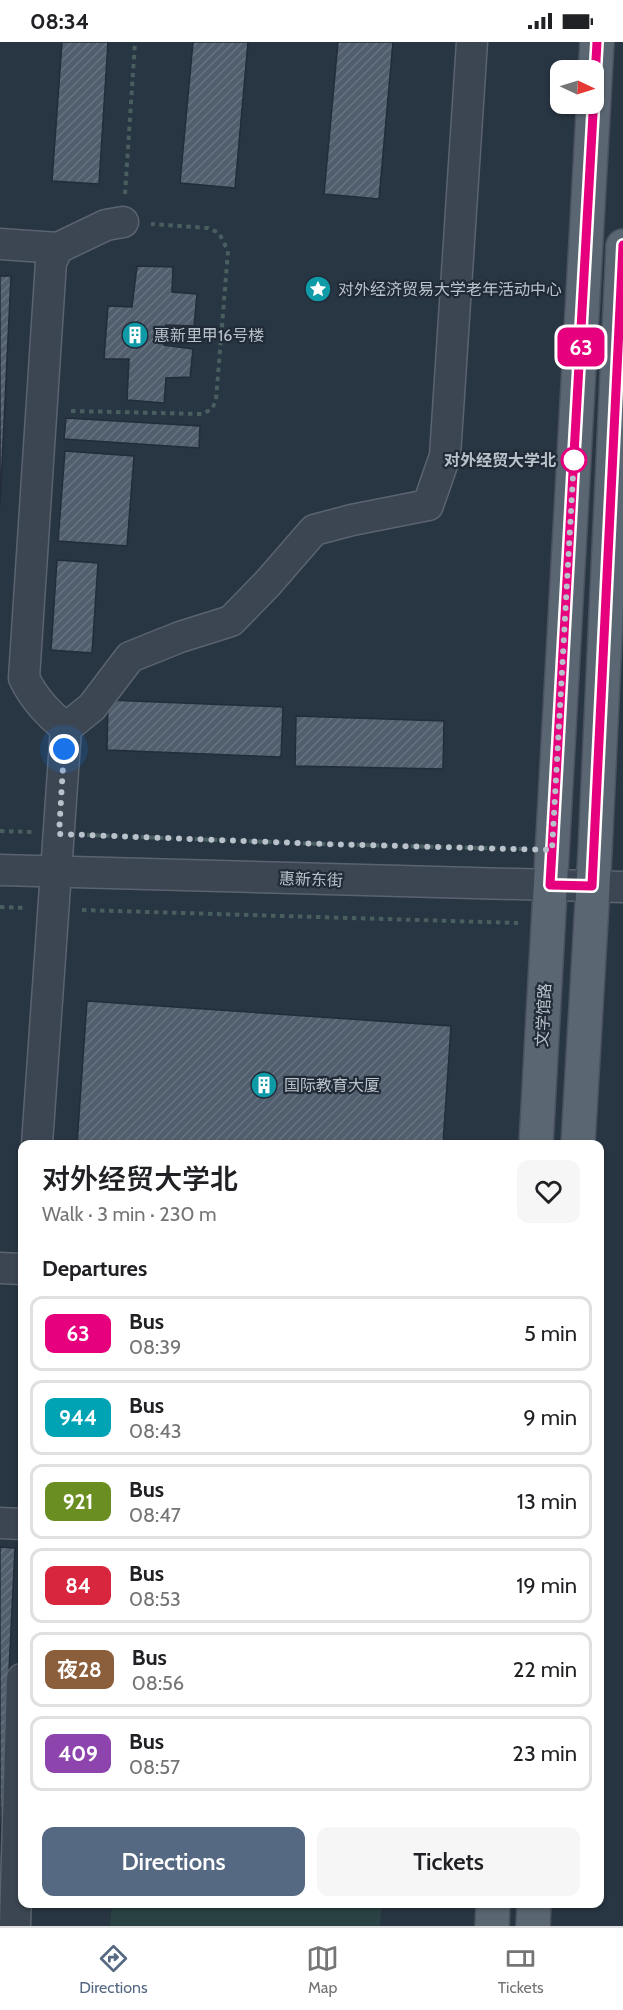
<!DOCTYPE html>
<html lang="en">
<head>
<meta charset="utf-8">
<style>
	body { margin:0; font-family:Cabin,"Noto Sans SC",sans-serif; background:#f6f6f6; color:#202124; height:100vh; display:flex; flex-direction:column; font-size:22px; white-space:nowrap }
	* { box-sizing:border-box; margin:0 }
	p { font-size:20px; color:#757577 }
	.icon { flex:none; width:33px; height:33px; fill:none; stroke:currentColor; stroke-width:2; stroke-linecap:round; stroke-linejoin:round }
	.map { position:relative; flex:1; overflow:hidden }
	.side { position:absolute; left:18px; top:1098px; width:586px; height:768px; display:flex; flex-direction:column; background:#fff; border-radius:12px; box-shadow:0 2px 4px #0004 }
	.side>* { flex:none }
	.badge { padding:0 12px; border-radius:9px; font-size:21px; line-height:39px }
	.needle { width:39px; rotate:94deg }
	.fabs { position:absolute; left:550px; top:18px; display:grid; gap:12px }
	.fabs a { display:grid; place-items:center; width:54px; height:54px; border-radius:12px; background:#fff; box-shadow:0 2px 4px #0004; font-size:30px }
	.you { position:absolute; width:30px; height:30px; margin:-15px; border:4px solid #fff; border-radius:50%; background:#1a73e8; box-shadow:0 0 0 9px #1a73e833 }
	.map>.badge { position:absolute; translate:-50% -50%; box-shadow:0 0 0 3px #fff }
	h2 { padding:0 24px; font-size:22px; line-height:54px }
	.round { display:grid; place-items:center; flex:none; width:63px; height:63px; border-radius:12px; background:#f6f6f6 }
	.headline { display:flex; align-items:center; justify-content:space-between; height:102px; padding:0 24px }
	h1 { font-size:28px; font-weight:600; line-height:45px }
	.button { display:flex; gap:12px; margin-top:auto; padding:12px 24px }
	.button a { flex:1; height:69px; border-radius:12px; background:#556982; color:#fff; font-size:24px; font-weight:600; line-height:69px; text-align:center }
	.button a+a { background:#f6f6f6; color:#202124 }
	ul { padding:0; list-style:none }
	li { display:flex; align-items:center; gap:18px; height:75px; margin:0 12px 9px; padding:0 12px; border:3px solid #e0e0e0; border-radius:12px }
	li div { flex:1 }
	li b { display:block; font-size:22px }
	li em { font-style:normal }
	li .badge { min-width:66px; font-weight:700; text-align:center }
	.status { display:flex; justify-content:space-between; align-items:center; height:42px; padding:0 30px; background:#fff; direction:ltr }
	.status svg { height:16px; fill:currentColor }
	.dock { display:flex; justify-content:space-around; align-items:center; height:84px; border-top:2px solid #e0e0e0; background:#fff; font-size:16px; color:#757577 }
	.dock a { display:grid; justify-items:center; gap:3px }
	.dock .active { color:#556982 }
	.map>svg:first-child { display:block }
	.garden { fill:#2a4243 }
	.building { fill:url(#building-hatch); stroke:#232d39; stroke-width:1.5 }
	.lines { fill:none; stroke-linecap:round; stroke-linejoin:round }
	.minor-casing { stroke:#5a646f; stroke-width:33 }
	.major-casing { stroke:#49525e; stroke-width:36 }
	.path { stroke:#485e5f; stroke-width:4; stroke-dasharray:4.5 4.5; stroke-linecap:butt }
	.minor { stroke:#3c4652; stroke-width:30 }
	.major { stroke:#5a6671; stroke-width:33 }
	.line-casing { stroke:#fff; stroke-width:14 }
	.line { stroke:#e6007e; stroke-width:9 }
	.walk { stroke:#b9c1cb; stroke-width:6; stroke-dasharray:0 10.8 }
	.stop-dot { fill:#fff; stroke:#e6007e; stroke-width:3 }
	.labels { text-anchor:middle; stroke-width:4.5; stroke-linejoin:round; paint-order:stroke }
	.poi-label { font-size:16px; fill:#b9c1cb; stroke:#212b37; text-anchor:start }
	.stop-label { font-size:16px; font-weight:bold; fill:#b9c1cb; stroke:#212b37; text-anchor:end }
	.street-label { font-size:16px; fill:#b9c1cb; stroke:#212b37 }
</style>
</head>
<body>
<div class="status"><b>08:34</b><svg viewBox="0 0 49 12"><path d="M0 12V9h3v3zM5 12V6h3v6zM10 12V3h3v9zM15 12V0h3v12zM26 1h20v11H26zM47 4h2v5h-2z"/></svg></div>
<div class="map">
<svg width="623" height="1884" viewBox="0 0 623 1884">
	<defs>
		<pattern id="building-hatch" width="6" height="6" patternUnits="userSpaceOnUse" patternTransform="scale(1.5)"><rect width="6" height="6" fill="#515e6d"/><path d="M-1 1l2-2M0 6l6-6M5 7l2-2" fill="none" stroke="#687380"/></pattern>
	</defs>
	<rect width="100%" height="100%" fill="#283542"/>
	<polygon class="garden" points="112,1862 382,1862 380,1884 110,1884"/>
	<g class="building">
		<polygon points="62,0 108,0 99,142 52,139"/>
		<polygon points="193,0 248,0 235,146 180,141"/>
		<polygon points="338,0 393,0 379,157 324,152"/>
		<polygon points="137,224 173,225 172,250 197,252 194,284 166,283 164,303 193,307 190,335 166,336 164,361 127,358 129,317 104,317 108,264 132,265"/>
		<polygon points="0,234 11,234 0,464"/>
		<polygon points="66,376 200,384 199,406 64,397"/>
		<polygon points="65,409 134,414 127,504 58,499"/>
		<polygon points="57,518 98,521 92,611 51,608"/>
		<polygon points="108,658 283,665 281,715 107,708"/>
		<polygon points="296,674 444,679 443,727 295,724"/>
		<polygon points="87,959 451,984 443,1102 77,1102"/>
		<polygon points="0,1505 15,1506 0,1813"/>
	</g>
	<g class="lines">
		<defs>
			<g id="minor">
				<polyline points="0,202 58,206"/>
				<polyline points="66,686 92,665 130,615 180,595 231,579 268,541 314,488 352,478 428,463 445,414 472,0"/>
				<polyline points="0,828 623,845"/>
				<path d="M37,1102L66,686C48,672 34,657 24,636L51,220L58,206L106,183L123,180"/>
				<polyline points="0,1226 22,1227"/>
				<polyline points="0,1481 22,1482"/>
				<polyline points="15,1884 22,1637"/>
			</g>
			<g id="major">
				<polyline points="536,1102 597,0"/>
				<polyline points="578,1102 595,810 623,204"/>
				<polyline points="492,1884 493,1862"/>
				<polyline points="533,1884 534,1862"/>
			</g>
		</defs>
		<use href="#minor" class="minor-casing"/>
		<use href="#major" class="major-casing"/>
		<g class="path">
			<polyline points="125,152 135,0"/>
			<polyline points="71,369 202,372 212,367 216,358 228,209 219,191 208,186 151,182"/>
			<polyline points="0,789 32,790"/>
			<polyline points="87,793 323,802 523,807"/>
			<polyline points="0,865 26,866"/>
			<polyline points="82,868 518,881"/>
		</g>
		<use href="#minor" class="minor"/>
		<use href="#major" class="major"/>
	</g>
	<g class="lines">
		<defs>
			<polyline id="line" points="597,0 550,843 592,844 623,203"/>
		</defs>
		<use href="#line" class="line-casing"/>
		<use href="#line" class="line"/>
		<polyline class="walk" points="64,707 59,792 324,802 552,808 574,416 574,418"/>
	</g>
	<defs>
		<symbol id="sight-disc" viewBox="-11 -11 22 22"><circle r="9.5" fill="#0f9aa8" stroke="#212b37"/><path d="M0-6L1.8-2.2L6-1.7L2.9 1.2L3.7 5.4L0 3.3L-3.7 5.4L-2.9 1.2L-6-1.7L-1.8-2.2Z" fill="#fff"/></symbol>
		<symbol id="building-disc" viewBox="-11 -11 22 22"><circle r="9.5" fill="#0f9aa8" stroke="#212b37"/><path d="M-4-6H4V6H1V3H-1V6H-4ZM-2.5-4.3h1.7v1.8h-1.7ZM.8-4.3h1.7v1.8H.8ZM-2.5-1h1.7V.8h-1.7ZM.8-1h1.7V.8H.8Z" fill="#fff"/></symbol>
	</defs>
	<g fill-rule="evenodd">
		<use href="#sight-disc" x="303" y="232" width="30" height="30"/>
		<use href="#building-disc" x="120" y="278" width="30" height="30"/>
		<use href="#building-disc" x="249" y="1028" width="30" height="30"/>
	</g>
	<circle class="stop-dot" cx="574" cy="418" r="12"/>
	<g class="labels">
		<g class="poi-label">
			<text x="338" y="253">对外经济贸易大学老年活动中心</text>
			<text x="154" y="299">惠新里甲16号楼</text>
			<text x="284" y="1049">国际教育大厦</text>
		</g>
		<g class="stop-label">
			<text x="556" y="424">对外经贸大学北</text>
		</g>
		<g class="street-label">
			<text transform="translate(311 837) rotate(2)" y="6">惠新东街</text>
			<text transform="translate(543 973) rotate(-87)" y="6">文学馆路</text>
		</g>
	</g>
</svg>
<div class="fabs">
<a><svg class="needle" viewBox="-14 -14 28 28"><path d="M0-13l5 13h-10z" fill="#e53935"/><path d="M0 13l5-13h-10z" fill="#757577"/></svg></a>
</div>
<div class="you" style="left:64px;top:707px"></div>
<b class="badge" style="left:581px;top:305px;background:#e6007e;color:#fff">63</b>
<section class="side">
<div class="headline"><div><h1>对外经贸大学北</h1><p>Walk · 3 min · 230 m</p></div><a class="round"><svg class="icon" aria-label="heart" viewBox="0 0 24 24"><path d="M12 20l-8-8c-3-5 5-10 8-4 3-6 11-1 8 4z"/></svg></a></div>
<h2>Departures</h2>
<ul>
<li><span class="badge" style="background:#e6007e;color:#fff">63</span><div><b>Bus</b><p>08:39</p></div><em>5 min</em></li>
<li><span class="badge" style="background:#00a3b4;color:#fff">944</span><div><b>Bus</b><p>08:43</p></div><em>9 min</em></li>
<li><span class="badge" style="background:#6b8e23;color:#fff">921</span><div><b>Bus</b><p>08:47</p></div><em>13 min</em></li>
<li><span class="badge" style="background:#d7263d;color:#fff">84</span><div><b>Bus</b><p>08:53</p></div><em>19 min</em></li>
<li><span class="badge" style="background:#8b5e3c;color:#fff">夜28</span><div><b>Bus</b><p>08:56</p></div><em>22 min</em></li>
<li><span class="badge" style="background:#8e44ad;color:#fff">409</span><div><b>Bus</b><p>08:57</p></div><em>23 min</em></li>
</ul>
<div class="button"><a>Directions</a><a>Tickets</a></div>
</section>
</div>
<nav class="dock">
<a class="active"><svg class="icon" aria-label="directions" viewBox="0 0 24 24"><path d="M12 3l9 9-9 9-9-9zM9 14v-3h6M13 9l2 2-2 2"/></svg>Directions</a>
<a><svg class="icon" aria-label="map" viewBox="0 0 24 24"><path d="M3 6l6-2 6 2 6-2v14l-6 2-6-2-6 2zM9 4v14M15 6v14"/></svg>Map</a>
<a><svg class="icon" aria-label="tickets" viewBox="0 0 24 24"><path d="M3 7h18v10H3zM15 7v10"/></svg>Tickets</a>
</nav>
</body>
</html>
